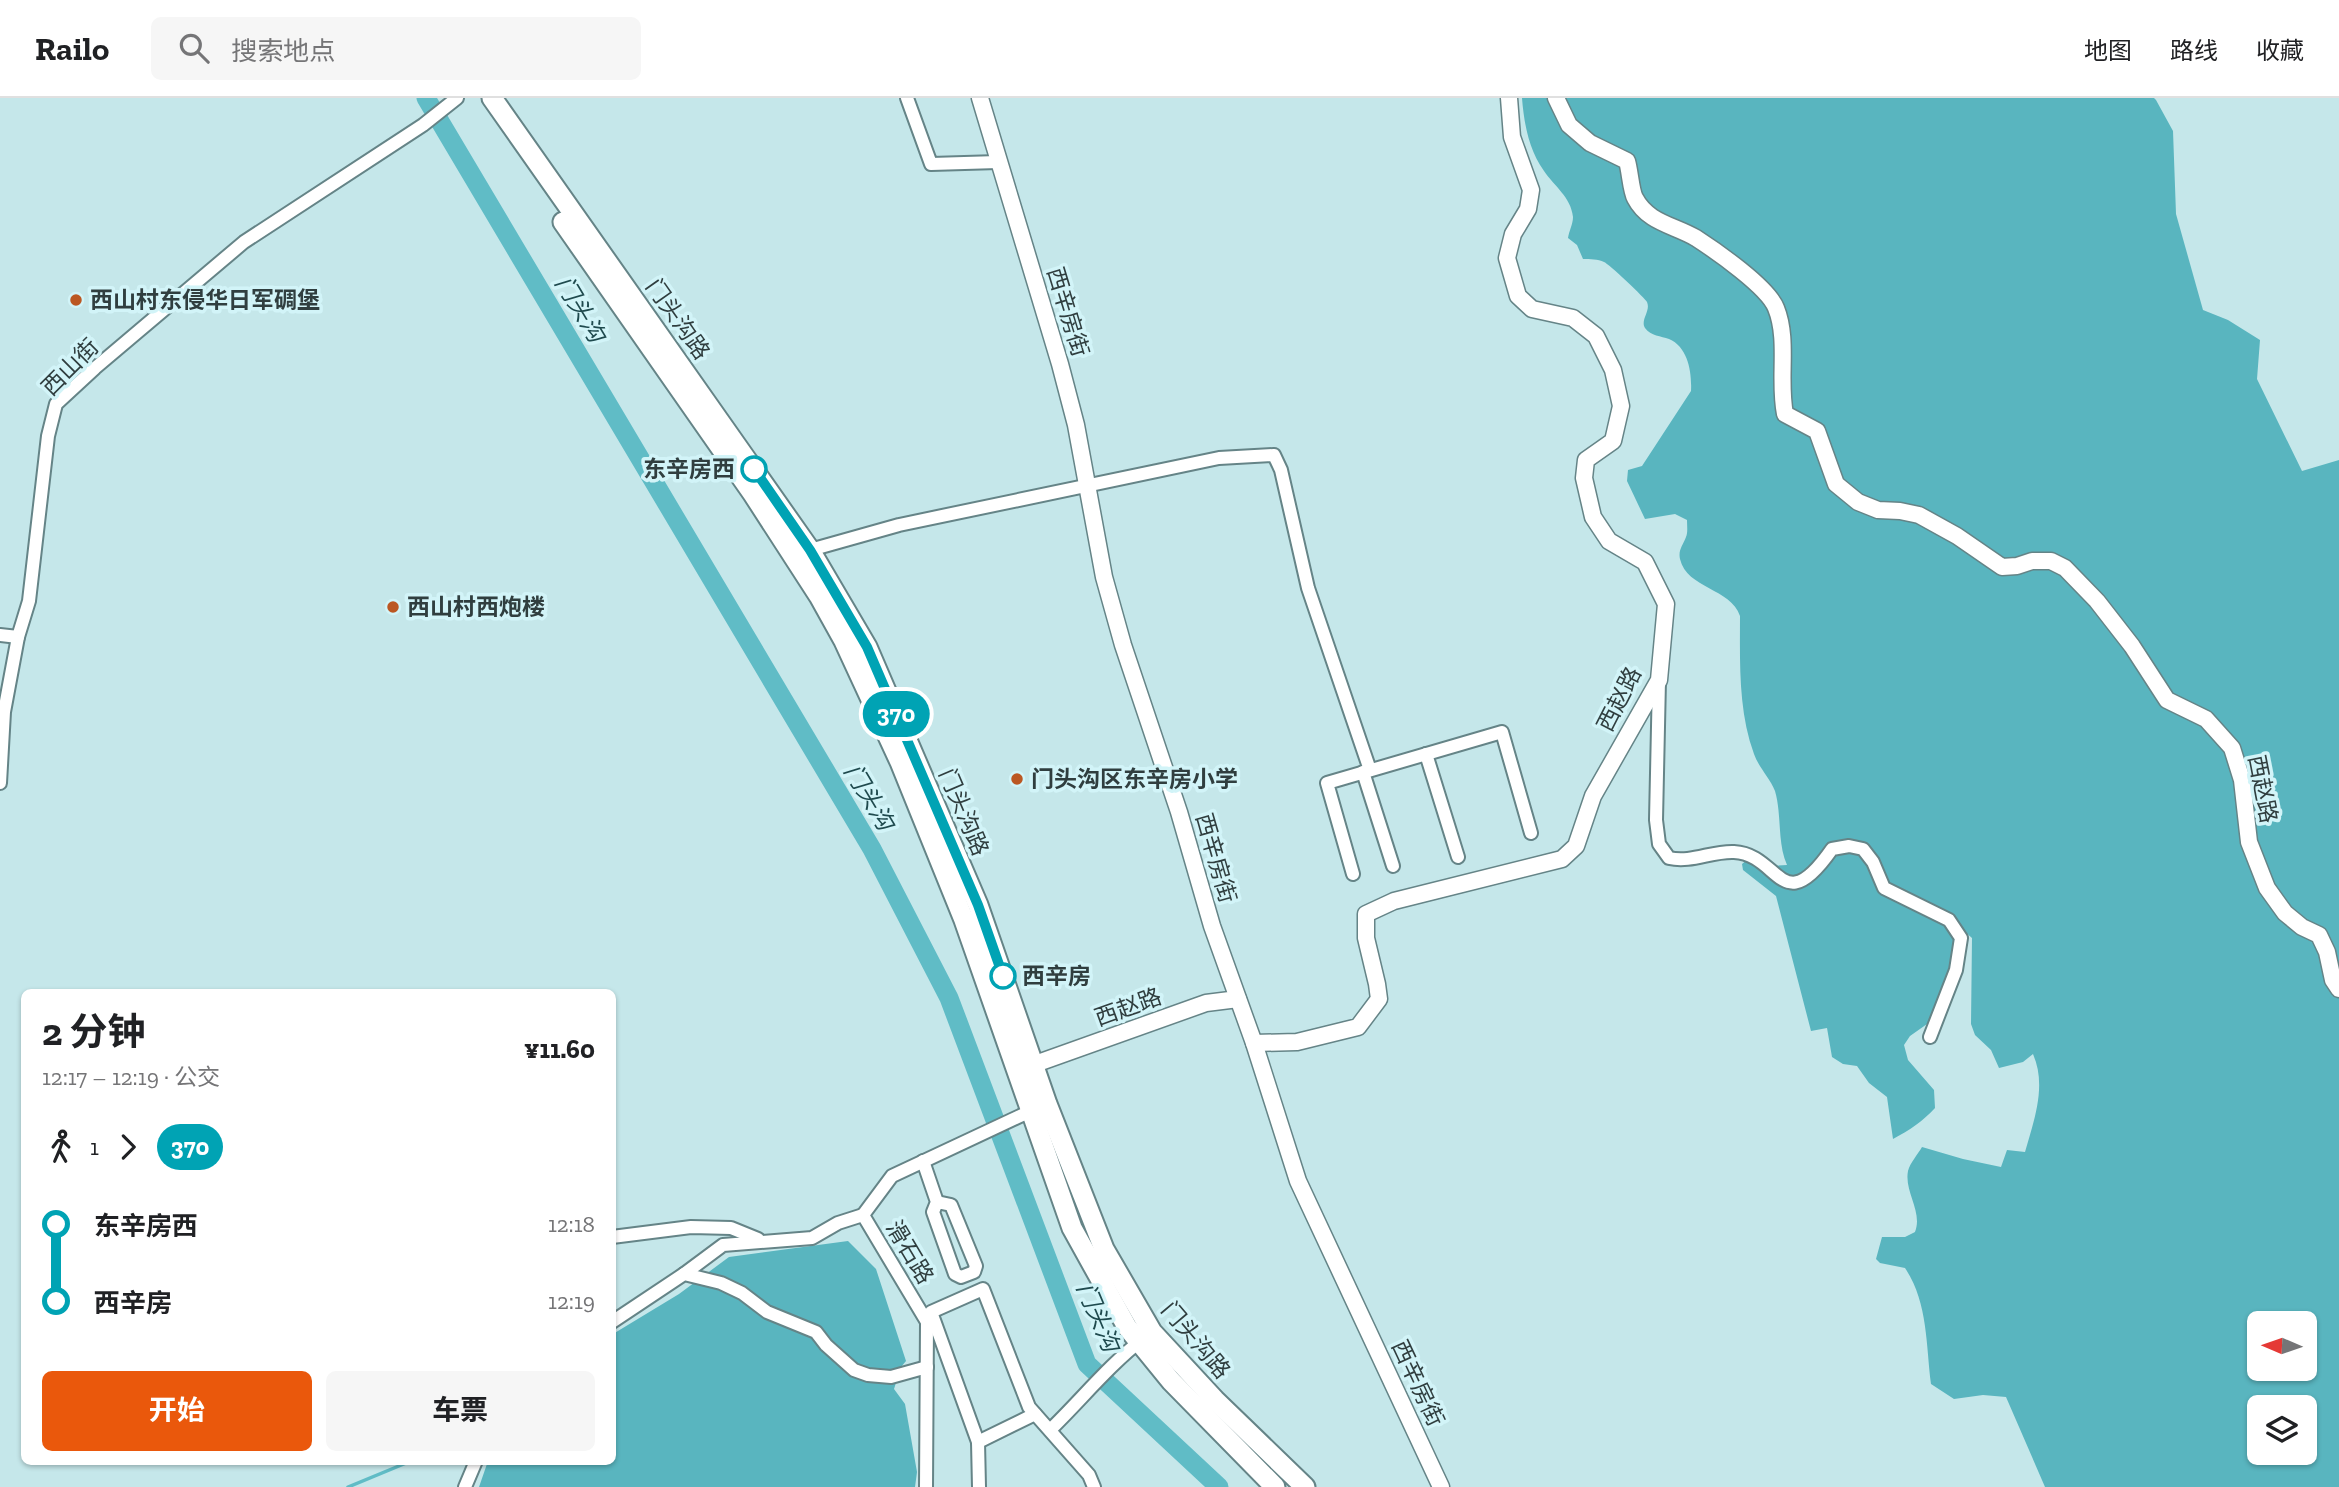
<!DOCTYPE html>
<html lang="zh">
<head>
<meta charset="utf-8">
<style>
	body { margin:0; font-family:"Zilla Slab","Noto Sans SC",serif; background:#f6f6f6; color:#202124; height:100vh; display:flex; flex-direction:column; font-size:26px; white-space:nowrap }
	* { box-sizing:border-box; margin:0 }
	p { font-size:23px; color:#757577 }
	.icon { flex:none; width:38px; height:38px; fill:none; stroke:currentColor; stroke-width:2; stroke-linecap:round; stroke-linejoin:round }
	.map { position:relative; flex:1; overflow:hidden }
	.details { position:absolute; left:21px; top:891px; width:595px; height:476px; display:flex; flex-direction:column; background:#fff; border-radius:10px; box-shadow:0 2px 5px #0004 }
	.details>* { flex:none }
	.badge { padding:0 14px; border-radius:23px; font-size:24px; line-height:46px }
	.needle { width:46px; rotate:272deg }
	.controls { position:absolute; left:2247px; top:1213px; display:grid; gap:14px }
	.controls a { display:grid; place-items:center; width:70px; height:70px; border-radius:10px; background:#fff; box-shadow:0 2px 5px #0004; font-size:35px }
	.map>.badge { position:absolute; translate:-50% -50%; box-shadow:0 0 0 4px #fff }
	.legs { display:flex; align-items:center; gap:10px; height:77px; padding:0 21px; font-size:23px }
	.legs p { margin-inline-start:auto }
	.overview { display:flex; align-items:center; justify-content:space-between; height:119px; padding:0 21px }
	h1 { font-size:38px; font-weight:700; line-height:52px }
	.action { display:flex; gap:14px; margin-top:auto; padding:14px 21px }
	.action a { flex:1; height:80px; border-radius:10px; background:#ea580c; color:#fff; font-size:28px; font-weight:700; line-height:80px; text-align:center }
	.action a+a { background:#f6f6f6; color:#202124 }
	ul { padding:0 21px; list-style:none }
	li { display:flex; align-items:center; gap:24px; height:77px; font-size:26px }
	li i { display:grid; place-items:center; width:10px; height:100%; margin:0 9px; background:currentColor }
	li i::after { content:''; width:18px; height:18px; margin:-9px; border:5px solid; border-radius:50%; background:#fff }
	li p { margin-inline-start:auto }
	li:first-child i { background:linear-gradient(#0000 50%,currentColor 0) }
	li:last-child i { background:linear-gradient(currentColor 50%,#0000 0) }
	header { display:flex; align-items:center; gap:42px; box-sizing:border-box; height:98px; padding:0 35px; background:#fff; border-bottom:2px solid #e0e0e0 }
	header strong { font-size:33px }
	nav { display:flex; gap:38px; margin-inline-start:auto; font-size:24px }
	.search { width:490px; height:63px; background:#f6f6f6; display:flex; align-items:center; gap:18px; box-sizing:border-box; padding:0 24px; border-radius:10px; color:#757577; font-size:26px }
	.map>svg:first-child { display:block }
	.forest { fill:#59b5bf; fill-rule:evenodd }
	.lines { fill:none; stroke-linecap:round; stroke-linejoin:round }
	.stream { stroke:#60bcc6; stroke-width:3.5 }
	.river { stroke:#60bcc6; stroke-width:19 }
	.minor-casing { stroke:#658487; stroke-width:16 }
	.tertiary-casing { stroke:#658487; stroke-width:19 }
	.secondary-casing { stroke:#658487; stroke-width:23 }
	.minor { stroke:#fff; stroke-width:12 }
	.tertiary { stroke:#fff; stroke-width:16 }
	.secondary { stroke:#fff; stroke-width:19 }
	.line-1-casing { stroke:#fff; stroke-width:16 }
	.line-1 { stroke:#00a3b4; stroke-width:10 }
	.poi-dot { fill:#bb5722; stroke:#d2f4f8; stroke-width:2.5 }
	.stop-1-dot { fill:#fff; stroke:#00a3b4; stroke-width:3.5 }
	.labels { text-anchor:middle; stroke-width:7; stroke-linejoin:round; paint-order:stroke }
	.poi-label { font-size:23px; font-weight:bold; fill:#303e3f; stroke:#d2f4f8; text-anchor:start }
	.street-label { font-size:23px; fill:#303e3f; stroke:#d2f4f8 }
	.stop-label { font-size:23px; font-weight:bold; fill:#303e3f; stroke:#d2f4f8; text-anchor:end }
	.water-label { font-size:24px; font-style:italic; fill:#1f4a4e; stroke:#d2f4f8 }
</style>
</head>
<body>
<header>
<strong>Railo</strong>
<div class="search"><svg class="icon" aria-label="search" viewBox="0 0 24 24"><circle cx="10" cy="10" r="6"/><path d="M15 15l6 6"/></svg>搜索地点</div>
<nav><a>地图</a><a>路线</a><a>收藏</a></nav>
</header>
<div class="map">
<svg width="2339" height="1389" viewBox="0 0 2339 1389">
	<rect width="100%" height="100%" fill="#c5e7ea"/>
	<g class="forest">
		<path d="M1522,0H2154L2156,2L2173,33L2176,116L2203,212L2228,222L2260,242L2257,281L2302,373L2339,362V1389H2045L2006,1299L1983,1297L1954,1301L1931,1286C1926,1247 1928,1204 1905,1170L1880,1165L1876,1161L1882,1139H1905L1915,1134C1923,1114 1904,1094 1908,1073C1910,1065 1918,1056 1922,1049L1963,1061L2001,1069L2007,1052L2025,1054C2034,1022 2047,988 2033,956L2023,964L1999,970L1991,952L1975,937L1971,926L1972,840L1964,833L1958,836L1952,852V869L1937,919L1910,938L1904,947L1908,962L1934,992L1935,1010C1923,1023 1910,1032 1893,1041L1887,999L1869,985L1857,968L1843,966L1832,959L1827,930L1811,933L1776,798L1743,772L1742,766L1754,756L1765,759L1772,768L1787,767C1777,744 1782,717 1775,693C1770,680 1759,670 1754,656C1738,612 1740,564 1740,518C1731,490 1687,491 1680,461C1678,452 1683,447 1686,439C1688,434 1687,428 1687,422L1675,416L1645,421L1627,383L1628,372L1642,368L1691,293C1692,274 1688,249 1669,241C1661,238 1651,238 1645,230C1640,222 1651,213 1647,204C1646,201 1608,165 1604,164C1598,161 1590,161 1583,161L1577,147L1568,140C1569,133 1573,126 1573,119C1571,99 1554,88 1544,73C1529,52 1524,26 1522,0ZM2259,1225H2305V1270H2259ZM2259,1309H2305V1354H2259Z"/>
		<polygon points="848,1143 876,1171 906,1263 901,1269 894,1291 905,1306 917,1374 915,1389 479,1389 488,1363 612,1363 613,1236 679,1196 729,1159"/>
	</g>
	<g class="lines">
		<g class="stream">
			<polyline points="612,1157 613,1157"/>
			<polyline points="348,1389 411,1363"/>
		</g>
		<polyline class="river" points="426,0 872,751 949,900 1087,1266 1219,1389"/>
		<defs>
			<g id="minor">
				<polyline points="907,0 931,66 998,64"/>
				<polyline points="805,456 810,452 899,427 1219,360 1274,357 1281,372 1308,490 1370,672"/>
				<polyline points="0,537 18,539"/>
				<path d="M1659,582L1656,722L1659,746L1669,760C1692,765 1711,753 1734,754C1780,756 1781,824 1832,751L1849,748L1863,751L1873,764L1884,790L1949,822L1961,840L1956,872L1930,939"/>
				<polyline points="1426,656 1458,759"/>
				<polyline points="1363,674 1393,768"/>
				<polyline points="0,685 4,614 18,539 29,503 48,338 56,306 95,270 244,144 423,27 457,0"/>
				<polyline points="1353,776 1327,685 1502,634 1531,735"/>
				<polyline points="923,1063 937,1104 933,1114 955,1176 961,1179 974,1174 976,1168 951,1107 937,1104"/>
				<polyline points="612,1139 691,1129 731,1130 758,1141"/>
				<polyline points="684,1176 723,1147 812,1140 838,1125 863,1117"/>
				<polyline points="612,1224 684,1176 721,1185 742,1195 767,1214 816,1234 826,1247 854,1272 868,1277 891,1279 927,1269"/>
				<path d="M1050,1332C1081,1302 1109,1267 1144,1240"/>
				<polyline points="978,1344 1035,1316"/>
				<polyline points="465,1389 476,1363"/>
				<polyline points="926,1389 927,1224 863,1117 892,1078 1035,1011"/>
				<polyline points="979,1389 978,1344 931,1214 983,1191 1029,1309 1089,1377 1094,1389"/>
			</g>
			<g id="tertiary">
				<polyline points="980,0 1060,266 1076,327 1104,479 1123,547 1179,714 1212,828 1254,945 1298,1083 1441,1389"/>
				<path d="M1556,0L1569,27L1590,45L1627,63C1630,73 1631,93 1635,100C1648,125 1674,127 1696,140C1716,153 1768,189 1776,210C1789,242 1778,282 1785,316L1817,333L1836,386L1858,404L1878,412L1900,413L1919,417L1957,438L2002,469L2017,468L2032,463H2051L2065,470L2097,503L2132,548L2167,602L2206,621L2232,650L2242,682L2249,744L2267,790L2285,815L2302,829L2319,837L2327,854L2333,882L2339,891"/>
				<polyline points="1254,945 1297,944 1358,929 1379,901 1377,886 1366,840 1366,816 1394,803 1562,761 1576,748 1593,698 1659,582 1666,506 1645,464 1609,443 1593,419 1584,380 1586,362 1613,343 1621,308 1613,272 1596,238 1573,220 1532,211 1518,198 1507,160 1513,136 1528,111 1531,92 1512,39 1509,0"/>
				<polyline points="1035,966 1206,905 1238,901"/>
			</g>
			<g id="secondary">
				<polyline points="492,0 810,452 867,549 978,807 1047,1006 1104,1151 1152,1234 1215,1302 1305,1389"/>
				<polyline points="563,124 753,396 819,498 844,543 900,664 964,822 1072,1130 1127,1229 1171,1283 1275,1389"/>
			</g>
		</defs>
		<use href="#minor" class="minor-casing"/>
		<use href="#tertiary" class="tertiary-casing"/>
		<use href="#secondary" class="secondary-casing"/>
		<use href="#minor" class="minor"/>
		<use href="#tertiary" class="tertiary"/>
		<use href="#secondary" class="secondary"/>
	</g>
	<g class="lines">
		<defs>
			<polyline id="line-1" points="754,371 810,452 867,549 978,807 1003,878"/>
		</defs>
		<use href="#line-1" class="line-1-casing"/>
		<use href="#line-1" class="line-1"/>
	</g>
	<g class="poi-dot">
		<circle cx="76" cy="202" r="7"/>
		<circle cx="393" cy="509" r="7"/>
		<circle cx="1017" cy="681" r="7"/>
	</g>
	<g class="stop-1-dot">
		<circle cx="754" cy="371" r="12"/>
		<circle cx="1003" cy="878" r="12"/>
	</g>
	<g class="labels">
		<g class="poi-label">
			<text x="90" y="210">西山村东侵华日军碉堡</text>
			<text x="407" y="517">西山村西炮楼</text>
			<text x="1031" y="689">门头沟区东辛房小学</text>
		</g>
		<g class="street-label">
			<text transform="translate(1068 214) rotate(73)" y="8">西辛房街</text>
			<text transform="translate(678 221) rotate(55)" y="8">门头沟路</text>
			<text transform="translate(70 269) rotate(-45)" y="8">西山街</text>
			<text transform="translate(1619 601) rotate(-63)" y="8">西赵路</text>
			<text transform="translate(2263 691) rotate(79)" y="8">西赵路</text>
			<text transform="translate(964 714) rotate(67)" y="8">门头沟路</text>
			<text transform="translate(1216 760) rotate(74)" y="8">西辛房街</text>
			<text transform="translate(1128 909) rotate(-20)" y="8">西赵路</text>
			<text transform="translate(910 1154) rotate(59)" y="8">滑石路</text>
			<text transform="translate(1196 1242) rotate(50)" y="8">门头沟路</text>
			<text transform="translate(1418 1285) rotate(65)" y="8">西辛房街</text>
		</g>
		<g class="stop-label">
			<text x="735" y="379">东辛房西</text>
			<text x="1022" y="886" text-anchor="start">西辛房</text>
		</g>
		<g class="water-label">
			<text transform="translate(580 211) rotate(59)" y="8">门头沟</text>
			<text transform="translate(869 699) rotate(59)" y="8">门头沟</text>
			<text transform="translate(1098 1219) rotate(67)" y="8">门头沟</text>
		</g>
	</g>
</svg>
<div class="controls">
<a><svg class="needle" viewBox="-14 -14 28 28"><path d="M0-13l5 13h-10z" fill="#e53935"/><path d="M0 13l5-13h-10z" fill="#757577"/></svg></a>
<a><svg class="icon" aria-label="layers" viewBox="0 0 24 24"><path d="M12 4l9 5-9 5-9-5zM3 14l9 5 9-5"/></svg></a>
</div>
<b class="badge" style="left:896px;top:616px;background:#00a3b4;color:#fff">370</b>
<section class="details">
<div class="overview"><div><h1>2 分钟</h1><p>12:17 – 12:19 · 公交</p></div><b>¥11.60</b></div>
<div class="legs"><svg class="icon" aria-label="walk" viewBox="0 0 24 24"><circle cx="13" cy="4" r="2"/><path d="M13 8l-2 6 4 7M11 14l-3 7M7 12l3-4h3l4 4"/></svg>1<svg class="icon" aria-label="forward" viewBox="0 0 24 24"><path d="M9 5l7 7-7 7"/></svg><b class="badge" style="background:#00a3b4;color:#fff">370</b></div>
<ul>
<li><i style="color:#00a3b4"></i><b>东辛房西</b><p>12:18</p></li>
<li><i style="color:#00a3b4"></i><b>西辛房</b><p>12:19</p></li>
</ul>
<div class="action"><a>开始</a><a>车票</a></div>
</section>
</div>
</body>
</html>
